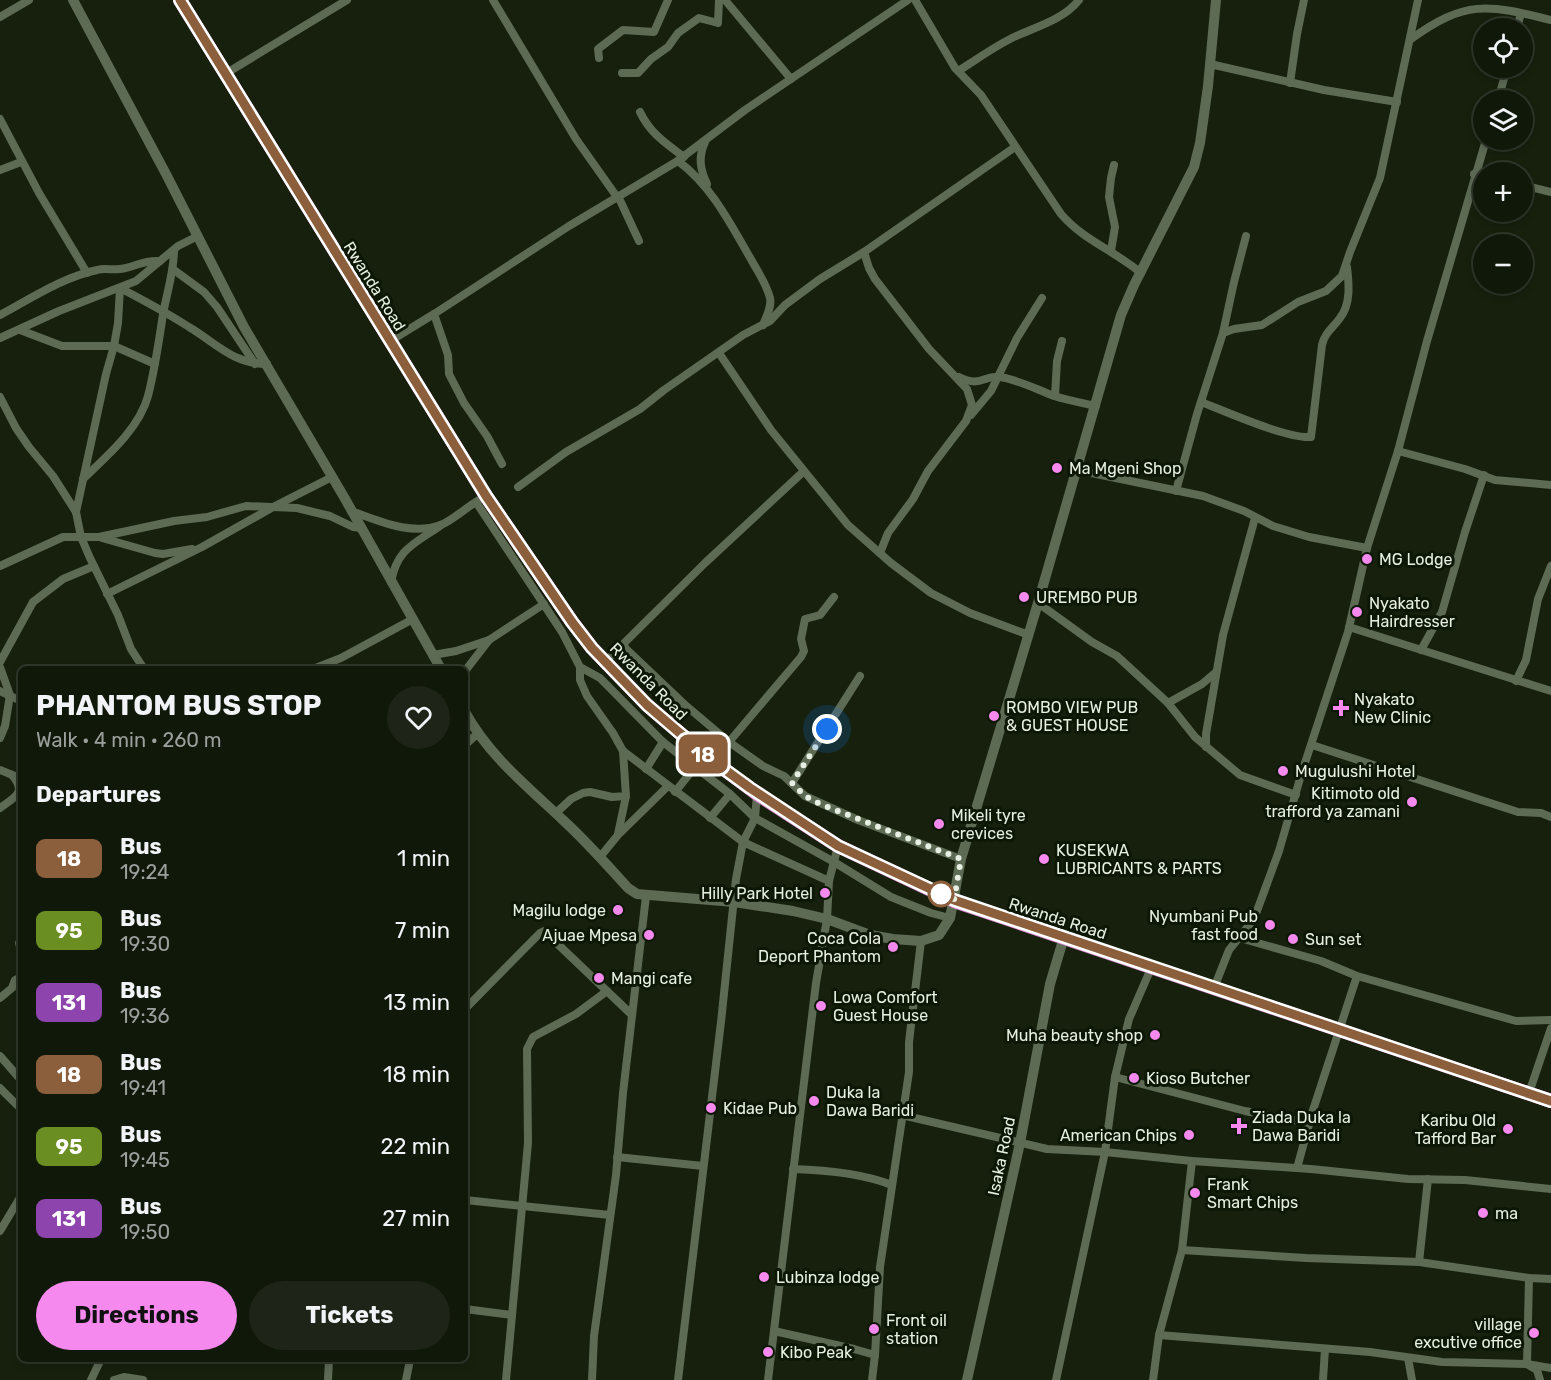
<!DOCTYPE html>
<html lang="en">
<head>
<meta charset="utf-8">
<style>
	body { margin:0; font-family:Rubik,sans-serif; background:#1e2518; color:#f1f3f6; height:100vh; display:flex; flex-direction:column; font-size:22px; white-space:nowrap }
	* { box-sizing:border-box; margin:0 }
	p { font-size:20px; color:#9ca09c }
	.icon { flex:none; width:33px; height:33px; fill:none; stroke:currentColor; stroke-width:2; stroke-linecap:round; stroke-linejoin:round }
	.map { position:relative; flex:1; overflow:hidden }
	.details { position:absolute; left:18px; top:666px; width:450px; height:696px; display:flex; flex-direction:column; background:#10180a; border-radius:9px; box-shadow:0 3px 9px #0003,0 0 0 2px #30372b }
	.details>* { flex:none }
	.badge { padding:0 12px; border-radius:9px; font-size:21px; line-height:39px }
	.controls { position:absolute; left:1473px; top:18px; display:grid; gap:12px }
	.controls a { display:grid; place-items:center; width:60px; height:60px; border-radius:50%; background:#10180a; box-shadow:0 3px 9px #0003,0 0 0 2px #30372b; font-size:30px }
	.you { position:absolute; width:30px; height:30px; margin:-15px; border:4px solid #fff; border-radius:50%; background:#1a73e8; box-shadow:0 0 0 9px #1a73e833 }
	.map>.badge { position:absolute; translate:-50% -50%; box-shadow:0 0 0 3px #fff }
	h2 { padding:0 18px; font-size:22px; line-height:54px }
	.round { display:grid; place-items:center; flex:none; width:63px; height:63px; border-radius:32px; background:#1e2518 }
	.overview { display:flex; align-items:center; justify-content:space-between; height:102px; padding:0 18px }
	h1 { font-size:28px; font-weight:700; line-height:45px }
	.action { display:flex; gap:12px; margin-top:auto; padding:12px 18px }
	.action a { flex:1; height:69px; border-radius:36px; background:#f589ee; color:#111; font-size:24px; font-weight:700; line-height:69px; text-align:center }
	.action a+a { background:#1e2518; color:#f1f3f6 }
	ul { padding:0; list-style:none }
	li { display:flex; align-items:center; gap:18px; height:72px; padding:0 18px }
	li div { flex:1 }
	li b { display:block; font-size:22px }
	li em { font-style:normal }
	li .badge { min-width:66px; font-weight:700; text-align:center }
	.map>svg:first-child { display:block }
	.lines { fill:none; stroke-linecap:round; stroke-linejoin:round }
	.minor { stroke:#5d6a54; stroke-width:8 }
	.tertiary { stroke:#5d6a54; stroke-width:10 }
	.trunk { stroke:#d283cb; stroke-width:14 }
	.line-casing { stroke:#fff; stroke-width:14 }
	.line { stroke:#8b5e3c; stroke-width:9 }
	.walk { stroke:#e7efe2; stroke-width:6; stroke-dasharray:0 10.8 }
	.poi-dot { fill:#f589ee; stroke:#0d1705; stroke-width:2 }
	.stop-dot { fill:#fff; stroke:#8b5e3c; stroke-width:3 }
	.labels { text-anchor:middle; stroke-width:6; stroke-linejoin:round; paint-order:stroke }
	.street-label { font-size:16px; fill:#e7efe2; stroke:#0d1705 }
	.poi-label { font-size:16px; fill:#e7efe2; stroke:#0d1705; text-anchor:start }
</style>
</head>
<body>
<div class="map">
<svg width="1551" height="1380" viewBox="0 0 1551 1380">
	<rect width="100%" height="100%" fill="#16200d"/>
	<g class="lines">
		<g class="minor">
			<polyline points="493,0 576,139 617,197"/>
			<polyline points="725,0 791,79"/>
			<path d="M915,0L955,68L981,95L1061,214C1083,240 1115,251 1141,273"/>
			<polyline points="0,17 29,0"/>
			<polyline points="1517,28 1521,13"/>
			<path d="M1411,39C1465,0 1487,4 1551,20"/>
			<polyline points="599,58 598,49 623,30 654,32 668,0"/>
			<polyline points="1210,64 1324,90 1397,102"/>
			<path d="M958,71C976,60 995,46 1014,37C1036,27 1063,20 1079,0"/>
			<polyline points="622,73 638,73 651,59 668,47 678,33 699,18 718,23 719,0"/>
			<polyline points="225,74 347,0"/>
			<polyline points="1290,83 1297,34 1304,0"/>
			<polyline points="1498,100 1507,68"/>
			<path d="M640,112C650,133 665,143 684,157"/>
			<polyline points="0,119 39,193 87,273"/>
			<path d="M705,142C698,157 700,169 707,184"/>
			<path d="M678,161C712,186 731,225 752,261C758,272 767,285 770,298C772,307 766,317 763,325"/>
			<polyline points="0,170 21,162"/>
			<polyline points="1474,174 1484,176"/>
			<polyline points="1522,185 1551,192"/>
			<polyline points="618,196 639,241"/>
			<polyline points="1111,251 1115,227 1109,197 1111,178 1114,165"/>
			<polyline points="864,252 869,268 875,279 929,349 967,389 972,405 966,421 928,471 913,499 888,533 880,553"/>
			<polyline points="174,270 204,292 217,307 255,364"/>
			<path d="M0,315C30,299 63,277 97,270C104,268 112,270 120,269C136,267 141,260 160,261"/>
			<polyline points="20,330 62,346 114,346 155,364"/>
			<polyline points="1223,333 1234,329 1262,325 1298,302 1326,291 1342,276 1350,252 1380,178 1418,0"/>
			<polyline points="0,338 59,311 136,281 178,246 198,236"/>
			<polyline points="390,341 434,314"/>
			<polyline points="719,353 771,430 848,525 891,563 931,593 970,613 1029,635"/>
			<path d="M959,377C981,388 983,375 1000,377C1019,380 1036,389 1054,396C1067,400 1082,403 1096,406"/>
			<polyline points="1055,396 1057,361 1062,341"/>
			<polyline points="0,397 16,428 29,447 53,476 76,512 81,537 90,558 118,615 131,649 144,669"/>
			<path d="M1201,402C1227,412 1287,439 1311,437L1322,345C1325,332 1333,328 1340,318C1351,304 1349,284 1347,267"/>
			<polyline points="971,415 991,391 1017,338 1042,298"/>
			<polyline points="1398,451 1465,469 1495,480 1551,485"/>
			<polyline points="502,464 487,436 464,403 449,374 448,355 434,314 569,226 676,162 745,110 908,0"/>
			<polyline points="1077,470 1203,496 1244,511 1273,526 1309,537 1367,548"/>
			<path d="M83,479C107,456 139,429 148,396C155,369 159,341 163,314C167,292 174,272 174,250"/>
			<polyline points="518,487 566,452 640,409 664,390 743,335 770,321 785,305 820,279 864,252 1015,147"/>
			<polyline points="1176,491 1197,414 1223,333 1234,282 1246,236"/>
			<polyline points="476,502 562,632 580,667 580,680 587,696 613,733 623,751 743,842 829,881"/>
			<path d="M351,511C379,521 413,537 443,524C455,518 467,507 479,500"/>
			<path d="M76,512L106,374L114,346L118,323L120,288C143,300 167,313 189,327C216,343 233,364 267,364"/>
			<polyline points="102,538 155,553 163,554 192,549"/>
			<polyline points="0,566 63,537 99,537 174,521 207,517 246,506 297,508 330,516 353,527 361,528"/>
			<path d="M391,582C397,549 414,544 440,526"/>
			<polyline points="107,594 202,547 275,506 332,477"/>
			<polyline points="1038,603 1092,642 1117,656 1168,703 1195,737 1240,775 1296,795"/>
			<polyline points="1349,627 1551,691"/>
			<polyline points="624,645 626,649 684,704 729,742 763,766 784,776 805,796 858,820 961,859"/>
			<polyline points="1421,650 1442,612 1465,532 1484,475"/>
			<polyline points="433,655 456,651 489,640"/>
			<polyline points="0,662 33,602 63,579 94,566"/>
			<polyline points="605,662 705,563 804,471"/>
			<polyline points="0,667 10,695 5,726 0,738"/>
			<polyline points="580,667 600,678 663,742 730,794 755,818 834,862 891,897 931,913 950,918"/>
			<polyline points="313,669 341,658 413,619"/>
			<polyline points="465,671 489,640 544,604"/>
			<polyline points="1516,681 1526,660 1538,599 1551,566"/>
			<polyline points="0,691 21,701"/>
			<polyline points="1168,703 1202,684 1215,673"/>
			<polyline points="667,724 684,704"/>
			<polyline points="729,742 801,657 804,651 801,639 805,619 820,615 834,597"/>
			<polyline points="465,745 477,734"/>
			<polyline points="1312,745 1518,812 1541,813 1551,817"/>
			<polyline points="1206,747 1206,734 1223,635 1255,518"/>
			<polyline points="646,769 663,742"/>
			<polyline points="0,770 15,776"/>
			<polyline points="792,783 860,676"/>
			<polyline points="675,792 695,767"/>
			<path d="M0,808C15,797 27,793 12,775"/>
			<polyline points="556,813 571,799 583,793 590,792 612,797 626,796 623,751"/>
			<polyline points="710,818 730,794"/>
			<polyline points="618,834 626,796"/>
			<polyline points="600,857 618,835 668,786"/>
			<polyline points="1240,938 1321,961 1357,976 1516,1021 1551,1020"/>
			<polyline points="21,939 19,943 21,951"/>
			<polyline points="1214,988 1229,950 1254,919 1279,851 1301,775 1348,632 1367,548 1398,451 1427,341 1486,140"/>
			<polyline points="0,998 12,988 15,980 21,977"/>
			<polyline points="465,1009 540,933 544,931 632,1015"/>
			<polyline points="0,1056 21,1080"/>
			<polyline points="1115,1077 1245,1111 1309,1123"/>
			<polyline points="0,1088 21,1109"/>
			<polyline points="1529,1093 1551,1028"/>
			<polyline points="902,1115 1047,1149 1105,1152 1192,1161 1311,1169 1408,1179 1465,1180 1551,1189"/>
			<polyline points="617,1157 703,1166"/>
			<polyline points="1297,1168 1313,1110 1357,976"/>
			<path d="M793,1169C826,1170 861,1173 892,1185"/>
			<polyline points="465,1200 610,1215"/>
			<polyline points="0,1231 21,1196"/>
			<polyline points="1182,1250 1306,1258 1419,1262 1529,1278 1551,1279"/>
			<polyline points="1419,1262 1428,1179"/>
			<polyline points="1529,1278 1527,1364 1537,1370 1540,1380"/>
			<polyline points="465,1309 512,1315"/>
			<polyline points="774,1331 854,1349 875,1355"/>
			<polyline points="1159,1335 1370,1352 1442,1362 1527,1364 1551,1368"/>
			<polyline points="1408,1358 1412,1380"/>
			<polyline points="91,1380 101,1359"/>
			<polyline points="114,1380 124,1377 143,1380"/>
			<polyline points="328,1380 329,1359"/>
			<polyline points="406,1380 409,1365"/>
			<polyline points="506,1380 528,1143 527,1049 533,1037 576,1014 607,991"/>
			<polyline points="592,1380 594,1336 616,1175 623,1093 646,896"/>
			<polyline points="678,1380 721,1022 736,879 743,842 755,818 757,794"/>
			<polyline points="768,1380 816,983 827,919 829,881 838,846"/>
			<polyline points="872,1380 875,1355 880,1267 909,1072 909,1042 921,941"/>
			<polyline points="1056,1380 1105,1152 1115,1077 1129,1019 1152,966"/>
			<polyline points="1153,1380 1159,1335 1182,1250 1192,1161"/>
			<polyline points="1323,1380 1325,1349"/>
		</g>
		<g class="tertiary">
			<polyline points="73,0 166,174 244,327 344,497 441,669"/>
			<path d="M465,712C489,756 528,787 564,821C587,842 607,865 628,888L637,894L734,902L793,911L827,919L870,935L893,939L921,941L939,935L950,918L961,859L1038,603L1121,315L1134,285L1194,167L1200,143L1208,86L1216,0"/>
			<polyline points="967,1380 1020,1143 1050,984 1064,937"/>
		</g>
		<polyline class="trunk" points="180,0 486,496 572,622 592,648 647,705 709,758 757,794 838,846 954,901 1551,1101"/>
	</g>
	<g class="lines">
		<defs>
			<polyline id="line" points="180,0 486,496 572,622 592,648 647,705 709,758 750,788 838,846 954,900 1551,1101"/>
		</defs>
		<use href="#line" class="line-casing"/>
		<use href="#line" class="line"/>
		<polyline class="walk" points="827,729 792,783 805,796 820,804 961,859 954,900 941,894"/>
	</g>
	<g class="poi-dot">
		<circle cx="1057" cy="468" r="6"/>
		<circle cx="1367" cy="559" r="6"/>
		<circle cx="1024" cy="597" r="6"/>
		<circle cx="1357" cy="612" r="6"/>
		<path d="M1338 699h6v6h6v6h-6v6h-6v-6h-6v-6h6z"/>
		<circle cx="994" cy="716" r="6"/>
		<circle cx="1283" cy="771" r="6"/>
		<circle cx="1412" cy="802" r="6"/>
		<circle cx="939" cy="824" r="6"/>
		<circle cx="1044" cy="859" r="6"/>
		<circle cx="825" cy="893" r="6"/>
		<circle cx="618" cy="910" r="6"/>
		<circle cx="1270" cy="925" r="6"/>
		<circle cx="649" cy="935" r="6"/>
		<circle cx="1293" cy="939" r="6"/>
		<circle cx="893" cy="947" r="6"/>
		<circle cx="599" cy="978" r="6"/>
		<circle cx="821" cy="1006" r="6"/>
		<circle cx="1155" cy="1035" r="6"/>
		<circle cx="1134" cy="1078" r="6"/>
		<circle cx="814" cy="1101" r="6"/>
		<circle cx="711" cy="1108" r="6"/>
		<path d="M1236 1117h6v6h6v6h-6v6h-6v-6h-6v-6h6z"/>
		<circle cx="1508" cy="1129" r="6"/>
		<circle cx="1189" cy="1135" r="6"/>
		<circle cx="1195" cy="1193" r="6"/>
		<circle cx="1483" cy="1213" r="6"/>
		<circle cx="764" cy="1277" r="6"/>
		<circle cx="874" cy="1329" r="6"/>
		<circle cx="1534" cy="1333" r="6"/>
		<circle cx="768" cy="1352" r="6"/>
	</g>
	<circle class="stop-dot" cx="941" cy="894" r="12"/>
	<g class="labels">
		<g class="street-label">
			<text transform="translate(375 286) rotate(58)" y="6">Rwanda Road</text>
			<text transform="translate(649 681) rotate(45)" y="6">Rwanda Road</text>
			<text transform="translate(1058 918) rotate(18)" y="6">Rwanda Road</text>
			<text transform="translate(1001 1156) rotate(-78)" y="6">Isaka Road</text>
		</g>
		<g class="poi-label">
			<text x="1069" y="474">Ma Mgeni Shop</text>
			<text x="1379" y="565">MG Lodge</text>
			<text x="1036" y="603">UREMBO PUB</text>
			<text x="1369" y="609">Nyakato<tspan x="1369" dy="18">Hairdresser</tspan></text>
			<text x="1354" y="705">Nyakato<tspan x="1354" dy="18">New Clinic</tspan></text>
			<text x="1006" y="713">ROMBO VIEW PUB<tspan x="1006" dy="18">&amp; GUEST HOUSE</tspan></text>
			<text x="1295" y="777">Mugulushi Hotel</text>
			<text x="1400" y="799" text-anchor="end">Kitimoto old<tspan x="1400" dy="18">trafford ya zamani</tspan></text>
			<text x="951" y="821">Mikeli tyre<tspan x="951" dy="18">crevices</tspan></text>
			<text x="1056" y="856">KUSEKWA<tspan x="1056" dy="18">LUBRICANTS &amp; PARTS</tspan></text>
			<text x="813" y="899" text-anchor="end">Hilly Park Hotel</text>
			<text x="606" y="916" text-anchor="end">Magilu lodge</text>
			<text x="1258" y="922" text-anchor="end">Nyumbani Pub<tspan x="1258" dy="18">fast food</tspan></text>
			<text x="637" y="941" text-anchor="end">Ajuae Mpesa</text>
			<text x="881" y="944" text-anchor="end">Coca Cola<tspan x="881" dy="18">Deport Phantom</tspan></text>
			<text x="1305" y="945">Sun set</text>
			<text x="611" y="984">Mangi cafe</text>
			<text x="833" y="1003">Lowa Comfort<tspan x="833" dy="18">Guest House</tspan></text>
			<text x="1143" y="1041" text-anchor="end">Muha beauty shop</text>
			<text x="1146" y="1084">Kioso Butcher</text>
			<text x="826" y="1098">Duka la<tspan x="826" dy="18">Dawa Baridi</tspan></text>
			<text x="723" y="1114">Kidae Pub</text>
			<text x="1252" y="1123">Ziada Duka la<tspan x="1252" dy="18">Dawa Baridi</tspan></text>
			<text x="1496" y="1126" text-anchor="end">Karibu Old<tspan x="1496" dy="18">Tafford Bar</tspan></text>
			<text x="1177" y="1141" text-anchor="end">American Chips</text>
			<text x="1207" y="1190">Frank<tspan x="1207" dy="18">Smart Chips</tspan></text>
			<text x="1495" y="1219">ma</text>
			<text x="776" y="1283">Lubinza lodge</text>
			<text x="886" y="1326">Front oil<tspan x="886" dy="18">station</tspan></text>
			<text x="1522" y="1330" text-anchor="end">village<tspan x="1522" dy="18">excutive office</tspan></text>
			<text x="780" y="1358">Kibo Peak</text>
		</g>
	</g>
</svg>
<div class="controls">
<a><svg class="icon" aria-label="locate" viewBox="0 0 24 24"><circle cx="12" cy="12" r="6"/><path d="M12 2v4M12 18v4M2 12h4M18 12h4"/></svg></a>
<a><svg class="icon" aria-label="layers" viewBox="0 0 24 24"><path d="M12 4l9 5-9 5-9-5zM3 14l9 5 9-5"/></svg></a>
<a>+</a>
<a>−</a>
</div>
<div class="you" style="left:827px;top:729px"></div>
<b class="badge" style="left:703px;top:754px;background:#8b5e3c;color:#fff">18</b>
<section class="details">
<div class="overview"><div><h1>PHANTOM BUS STOP</h1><p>Walk · 4 min · 260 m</p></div><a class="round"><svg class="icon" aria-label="heart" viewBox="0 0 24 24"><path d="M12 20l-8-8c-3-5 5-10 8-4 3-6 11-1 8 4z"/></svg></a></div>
<h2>Departures</h2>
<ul>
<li><span class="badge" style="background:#8b5e3c;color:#fff">18</span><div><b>Bus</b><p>19:24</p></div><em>1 min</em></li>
<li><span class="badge" style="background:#6b8e23;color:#fff">95</span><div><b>Bus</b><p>19:30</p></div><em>7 min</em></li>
<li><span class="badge" style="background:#8e44ad;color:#fff">131</span><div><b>Bus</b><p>19:36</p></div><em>13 min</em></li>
<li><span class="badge" style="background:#8b5e3c;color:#fff">18</span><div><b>Bus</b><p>19:41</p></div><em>18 min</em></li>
<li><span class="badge" style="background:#6b8e23;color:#fff">95</span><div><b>Bus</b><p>19:45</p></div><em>22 min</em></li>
<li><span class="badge" style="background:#8e44ad;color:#fff">131</span><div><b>Bus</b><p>19:50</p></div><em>27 min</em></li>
</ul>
<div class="action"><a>Directions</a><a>Tickets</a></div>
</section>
</div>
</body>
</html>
